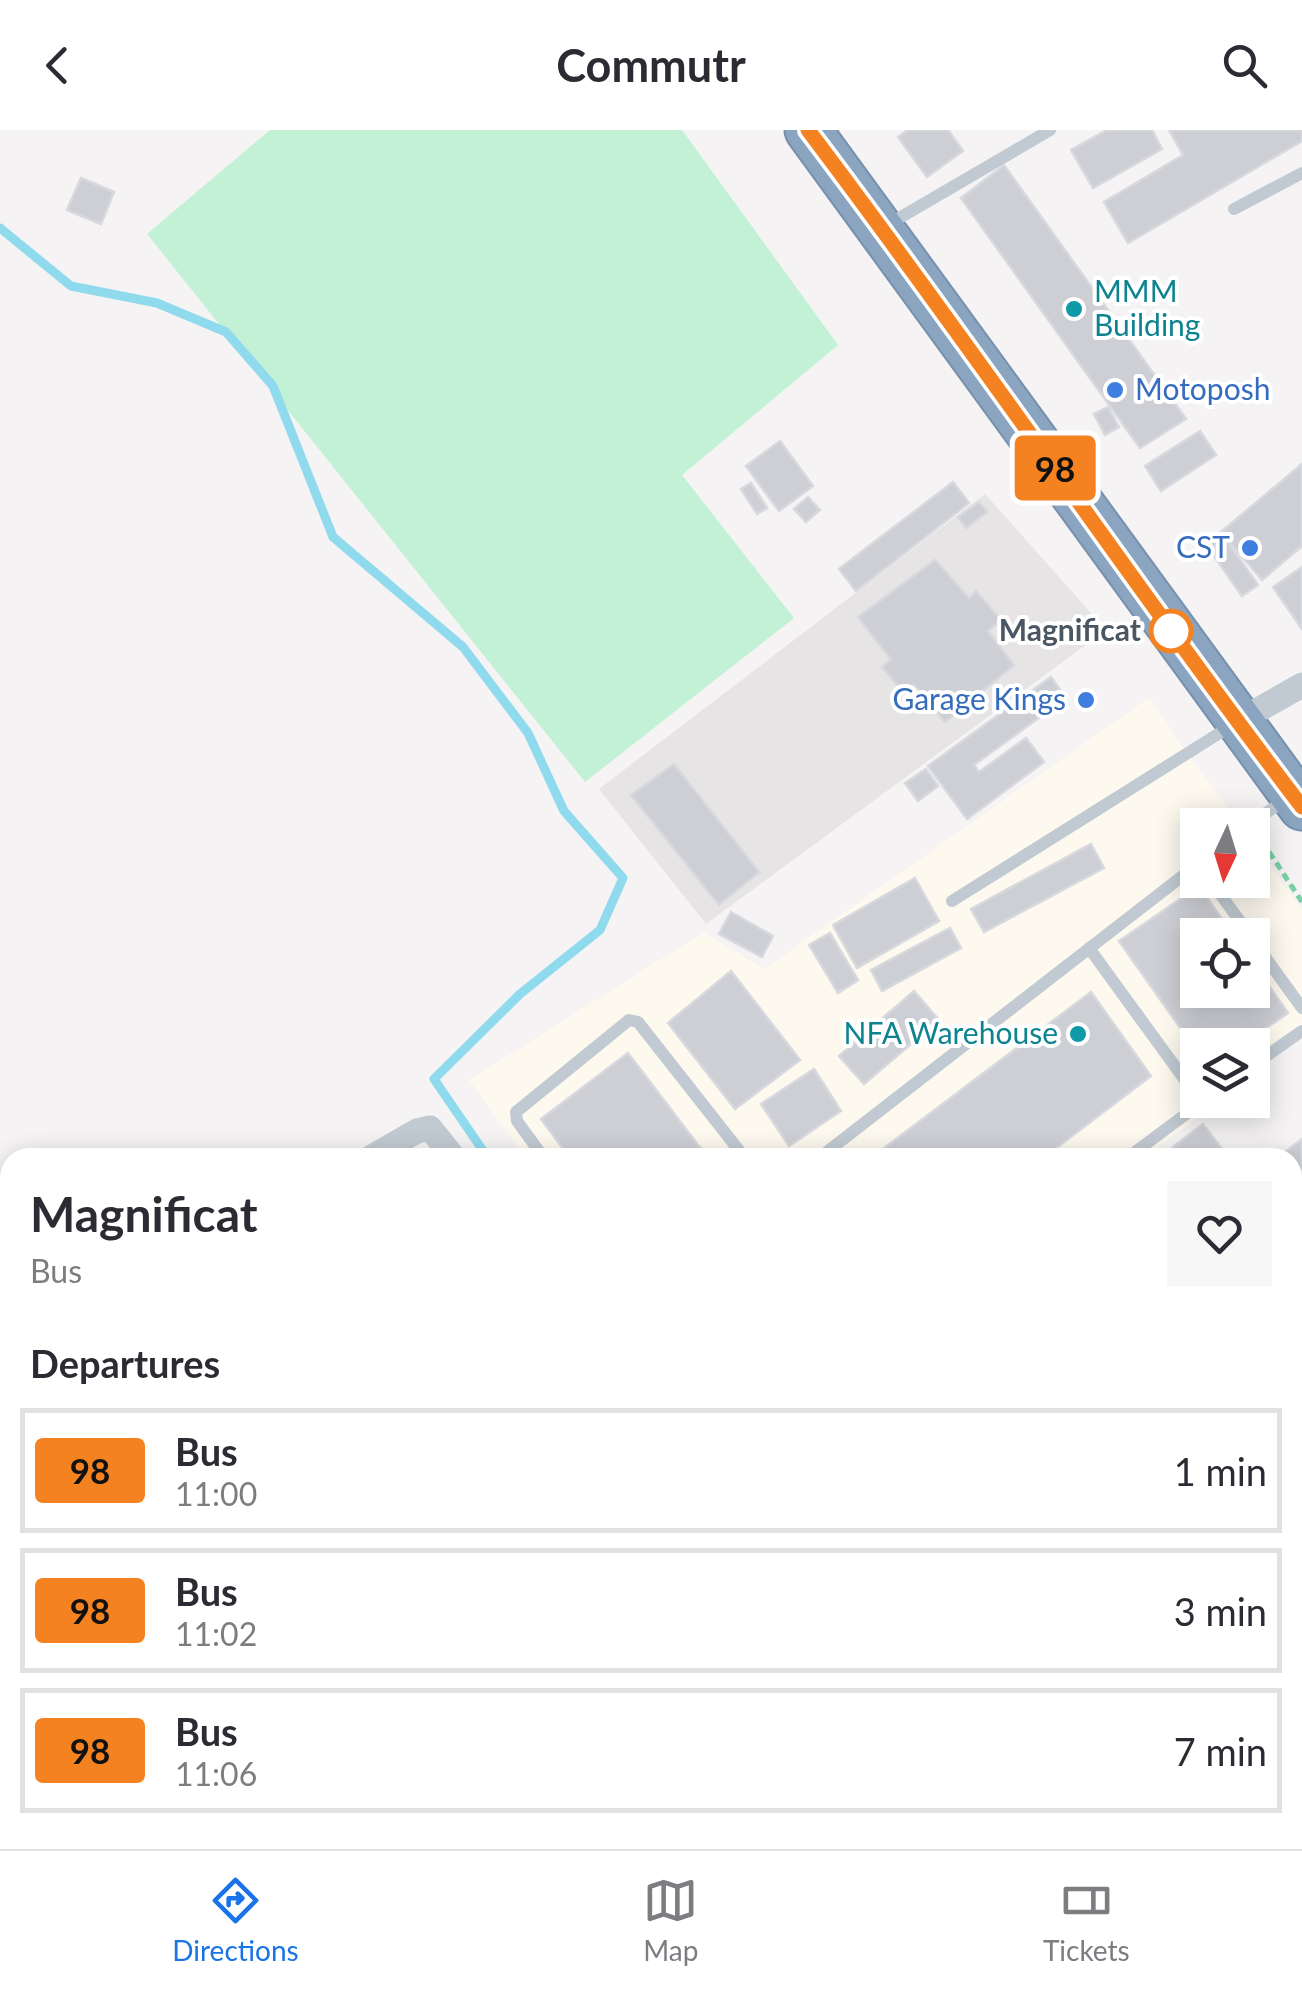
<!DOCTYPE html>
<html lang="en">
<head>
<meta charset="utf-8">
<style>
	body { margin:0; font-family:Lato,sans-serif; background:#f7f7f7; color:#2b2b33; height:100vh; display:flex; flex-direction:column; font-size:38px; white-space:nowrap }
	* { box-sizing:border-box; margin:0 }
	p { font-size:32px; color:#7c7c81 }
	.icon { flex:none; width:55px; height:55px; fill:none; stroke:currentColor; stroke-width:2; stroke-linecap:round; stroke-linejoin:round }
	.map { position:relative; flex:1; overflow:hidden }
	.panel { position:absolute; left:0px; top:1018px; width:1302px; height:702px; display:flex; flex-direction:column; background:#fff; border-radius:30px 30px 0 0; box-shadow:0 5px 25px #0003 }
	.panel>* { flex:none }
	.badge { padding:0 20px; border-radius:8px; font-size:35px; line-height:65px }
	.needle { width:65px; rotate:184deg }
	.controls { position:absolute; left:1180px; top:678px; display:grid; gap:20px }
	.controls a { display:grid; place-items:center; width:90px; height:90px; border-radius:0px; background:#fff; box-shadow:0 5px 25px #0003; font-size:50px }
	.map>.badge { position:absolute; translate:-50% -50%; box-shadow:0 0 0 5px #fff }
	h2 { padding:0 30px; font-size:38px; line-height:90px }
	.round { display:grid; place-items:center; flex:none; width:105px; height:105px; border-radius:0px; background:#f7f7f7 }
	.head { display:flex; align-items:center; justify-content:space-between; height:170px; padding:0 30px }
	h1 { font-size:48px; font-weight:700; line-height:75px }
	ul { padding:0; list-style:none }
	li { display:flex; align-items:center; gap:30px; height:125px; margin:0 20px 15px; padding:0 10px; border:5px solid #e1e1e2; border-radius:0px }
	li div { flex:1 }
	li b { display:block; font-size:38px }
	li em { font-style:normal }
	li .badge { min-width:110px; font-weight:700; text-align:center }
	header { display:flex; justify-content:space-between; align-items:center; height:130px; padding:0 30px; background:#fff; font-size:45px; font-weight:700 }
	.tabs { display:flex; justify-content:space-around; align-items:center; height:140px; border-top:2px solid #e1e1e2; background:#fff; font-size:28px; color:#7c7c81 }
	.tabs a { display:grid; justify-items:center; gap:5px }
	.tabs .selected { color:#1a73e8 }
	.map>svg:first-child { display:block }
	.commercial { fill:#fdf9ef; fill-rule:evenodd }
	.education { fill:#e6e4e5 }
	.green { fill:#c3f1d5 }
	.lines { fill:none; stroke-linecap:round; stroke-linejoin:round }
	.stream { stroke:#90daee; stroke-width:9 }
	.building { fill:#cdcfd5; stroke:#d7d9de; stroke-width:2.5 }
	.highway-casing { stroke:#7690ad; stroke-width:49 }
	.path { stroke:#7ad0a6; stroke-width:5; stroke-dasharray:8 5; stroke-linecap:butt }
	.lane { stroke:#c1cad2; stroke-width:12 }
	.street { stroke:#c1cad2; stroke-width:25 }
	.highway { stroke:#8ba5c1; stroke-width:45 }
	.line-casing { stroke:#fff; stroke-width:22 }
	.line { stroke:#f58220; stroke-width:15 }
	.culture-dot { fill:#0f9aa8; stroke:#fff; stroke-width:4 }
	.shop-dot { fill:#3f7fe0; stroke:#fff; stroke-width:4 }
	.stop-dot { fill:#fff; stroke:#f58220; stroke-width:5 }
	.labels { text-anchor:middle; stroke-width:8; stroke-linejoin:round; paint-order:stroke }
	.culture-label { font-size:30px; fill:#0d838f; stroke:#fff; text-anchor:start }
	.shop-label { font-size:30px; fill:#366cbe; stroke:#fff; text-anchor:end }
	.stop-label { font-size:30px; font-weight:bold; fill:#4a5661; stroke:#fff; text-anchor:end }
</style>
</head>
<body>
<header><svg class="icon" aria-label="back" viewBox="0 0 24 24"><path d="M15 5l-7 7 7 7"/></svg>Commutr<svg class="icon" aria-label="search" viewBox="0 0 24 24"><circle cx="10" cy="10" r="6"/><path d="M15 15l6 6"/></svg></header>
<div class="map">
<svg width="1302" height="1719" viewBox="0 0 1302 1719">
	<rect width="100%" height="100%" fill="#f5f3f3"/>
	<g class="commercial">
		<path d="M1150,567L1187,623L1241,695H1198V750H1252L1253,711L1302,780V905L1253,944L1252,915H1198V970H1220L1146,1027H525L469,950L704,802L764,839ZM1198,805H1252V860H1198Z"/>
		<polygon points="1302,1133 1302,1351 1292,1338 1292,1141"/>
	</g>
	<polygon class="education" points="985,364 1106,500 706,794 599,659"/>
	<g class="green">
		<polygon points="270,0 682,0 838,215 682,345 794,488 585,652 147,104"/>
		<polygon points="1293,1361 1302,1374 1302,1719 1082,1719 1075,1710 1292,1710"/>
	</g>
	<g class="lines">
		<g class="stream">
			<polyline points="0,98 71,156 157,173 226,202 273,256 333,407 463,517 528,603 564,681 623,748 600,800 520,864 434,949 488,1028"/>
			<polyline points="885,1710 890,1719"/>
		</g>
	</g>
	<g class="building">
		<polygon points="908,0 948,0 963,21 927,47 898,7"/>
		<polygon points="1107,0 1152,0 1162,19 1093,58 1071,20"/>
		<polygon points="1169,0 1302,0 1302,11 1128,113 1104,72 1183,25"/>
		<polygon points="1004,35 1186,289 1140,318 961,68"/>
		<polygon points="81,48 114,62 101,94 67,80"/>
		<polygon points="1108,277 1119,297 1105,305 1094,284"/>
		<polygon points="1200,301 1216,325 1161,361 1145,336"/>
		<polygon points="780,311 813,356 779,381 746,336"/>
		<polygon points="1302,334 1302,416 1262,450 1221,402"/>
		<polygon points="953,352 969,373 856,461 839,439"/>
		<polygon points="751,353 767,378 757,384 741,359"/>
		<polygon points="808,367 820,380 806,392 794,379"/>
		<polygon points="979,372 987,382 966,398 958,387"/>
		<polygon points="1223,405 1258,455 1242,466 1207,416"/>
		<polygon points="935,430 969,468 976,461 1001,490 988,501 1014,535 945,592 914,555 904,563 882,537 891,529 858,487"/>
		<polygon points="1302,437 1302,499 1273,457"/>
		<polygon points="1051,547 1066,568 974,635 979,642 1026,608 1044,632 967,689 928,636"/>
		<polygon points="674,634 759,742 719,775 631,665"/>
		<polygon points="926,639 938,656 918,671 905,653"/>
		<polygon points="1091,714 1104,738 984,802 971,779"/>
		<polygon points="915,748 939,791 857,838 833,795"/>
		<polygon points="1199,756 1233,805 1198,805 1198,860 1252,860 1252,832 1288,883 1241,915 1198,915 1198,923 1119,811"/>
		<polygon points="731,782 773,806 762,827 719,804"/>
		<polygon points="950,798 961,818 882,861 871,840"/>
		<polygon points="830,803 858,850 838,863 809,815"/>
		<polygon points="731,841 800,930 735,979 668,893"/>
		<polygon points="914,861 939,890 864,954 839,926"/>
		<polygon points="1091,862 1151,946 1043,1028 871,1028"/>
		<polygon points="628,923 708,1028 570,1028 541,989"/>
		<polygon points="814,939 841,981 789,1016 761,974"/>
		<polygon points="1203,994 1229,1028 1181,1028 1173,1017"/>
		<polygon points="1302,1009 1302,1038 1298,1041 1292,1028 1284,1023"/>
		<polygon points="1302,1173 1302,1280 1292,1266 1292,1180"/>
		<polygon points="0,1386 10,1401 10,1444 0,1451"/>
		<polygon points="1292,1497 1302,1509 1292,1520"/>
		<polygon points="10,1519 10,1560 0,1542 0,1525"/>
		<polygon points="61,1710 124,1710 131,1719 68,1719"/>
		<polygon points="198,1710 202,1710 208,1719 183,1719"/>
		<polygon points="448,1710 489,1710 495,1719 434,1719"/>
		<polygon points="506,1710 527,1710 513,1719"/>
		<polygon points="537,1710 551,1710 557,1719 523,1719"/>
		<polygon points="758,1710 785,1710 790,1719 744,1719"/>
		<polygon points="893,1710 926,1710 910,1719 898,1719"/>
		<polygon points="970,1710 1014,1710 1020,1719 957,1719"/>
	</g>
	<g class="lines">
		<defs>
			<polyline id="highway" points="808,0 1302,677"/>
		</defs>
		<use href="#highway" class="highway-casing"/>
		<g class="path">
			<polyline points="1262,711 1302,772"/>
			<polyline points="1292,1288 1302,1281"/>
		</g>
		<g class="lane">
			<polyline points="1234,79 1302,43"/>
			<polyline points="889,94 1050,0"/>
			<polyline points="1248,695 1287,669"/>
			<polyline points="1210,750 1250,805"/>
			<polyline points="952,771 1234,594"/>
			<polyline points="1252,809 1302,878"/>
			<polyline points="1089,818 1198,968"/>
			<polyline points="1252,936 1302,901"/>
			<polyline points="544,1028 517,991 516,982 629,890 638,892 745,1028"/>
			<polyline points="819,1028 1198,734"/>
			<polyline points="1127,1028 1205,970"/>
		</g>
		<g class="street">
			<polyline points="1237,592 1302,555"/>
			<polyline points="370,1028 417,1001 430,998 454,1028"/>
			<polyline points="1292,1124 1302,1117"/>
			<polyline points="0,1264 10,1257"/>
			<polyline points="1292,1361 1302,1374"/>
			<polyline points="0,1483 10,1477"/>
			<polyline points="0,1707 10,1701"/>
			<polyline points="1075,1710 1082,1719"/>
			<polyline points="372,1719 386,1710"/>
			<polyline points="678,1719 692,1710"/>
		</g>
		<use href="#highway" class="highway"/>
	</g>
	<g class="lines">
		<defs>
			<path id="line" d="M808,0C977,223 1133,455 1302,677"/>
		</defs>
		<use href="#line" class="line-casing"/>
		<use href="#line" class="line"/>
	</g>
	<g class="culture-dot">
		<circle cx="1074" cy="179" r="10"/>
		<circle cx="1078" cy="904" r="10"/>
	</g>
	<g class="shop-dot">
		<circle cx="1115" cy="260" r="10"/>
		<circle cx="1250" cy="418" r="10"/>
		<circle cx="1086" cy="570" r="10"/>
	</g>
	<circle class="stop-dot" cx="1171" cy="501" r="20"/>
	<g class="labels">
		<g class="culture-label">
			<text x="1094" y="172">MMM<tspan x="1094" dy="34">Building</tspan></text>
			<text x="1058" y="914" text-anchor="end">NFA Warehouse</text>
		</g>
		<g class="shop-label">
			<text x="1135" y="270" text-anchor="start">Motoposh</text>
			<text x="1230" y="428">CST</text>
			<text x="1066" y="580">Garage Kings</text>
		</g>
		<g class="stop-label">
			<text x="1141" y="511">Magnificat</text>
		</g>
	</g>
</svg>
<div class="controls">
<a><svg class="needle" viewBox="-14 -14 28 28"><path d="M0-13l5 13h-10z" fill="#e53935"/><path d="M0 13l5-13h-10z" fill="#7c7c81"/></svg></a>
<a><svg class="icon" aria-label="locate" viewBox="0 0 24 24"><circle cx="12" cy="12" r="6"/><path d="M12 2v4M12 18v4M2 12h4M18 12h4"/></svg></a>
<a><svg class="icon" aria-label="layers" viewBox="0 0 24 24"><path d="M12 4l9 5-9 5-9-5zM3 14l9 5 9-5"/></svg></a>
</div>
<b class="badge" style="left:1055px;top:338px;background:#f58220;color:#111">98</b>
<section class="panel">
<div class="head"><div><h1>Magnificat</h1><p>Bus</p></div><a class="round"><svg class="icon" aria-label="heart" viewBox="0 0 24 24"><path d="M12 20l-8-8c-3-5 5-10 8-4 3-6 11-1 8 4z"/></svg></a></div>
<h2>Departures</h2>
<ul>
<li><span class="badge" style="background:#f58220;color:#111">98</span><div><b>Bus</b><p>11:00</p></div><em>1 min</em></li>
<li><span class="badge" style="background:#f58220;color:#111">98</span><div><b>Bus</b><p>11:02</p></div><em>3 min</em></li>
<li><span class="badge" style="background:#f58220;color:#111">98</span><div><b>Bus</b><p>11:06</p></div><em>7 min</em></li>
</ul>
</section>
</div>
<nav class="tabs">
<a class="selected"><svg class="icon" aria-label="directions" viewBox="0 0 24 24"><path d="M12 3l9 9-9 9-9-9zM9 14v-3h6M13 9l2 2-2 2"/></svg>Directions</a>
<a><svg class="icon" aria-label="map" viewBox="0 0 24 24"><path d="M3 6l6-2 6 2 6-2v14l-6 2-6-2-6 2zM9 4v14M15 6v14"/></svg>Map</a>
<a><svg class="icon" aria-label="tickets" viewBox="0 0 24 24"><path d="M3 7h18v10H3zM15 7v10"/></svg>Tickets</a>
</nav>
</body>
</html>
